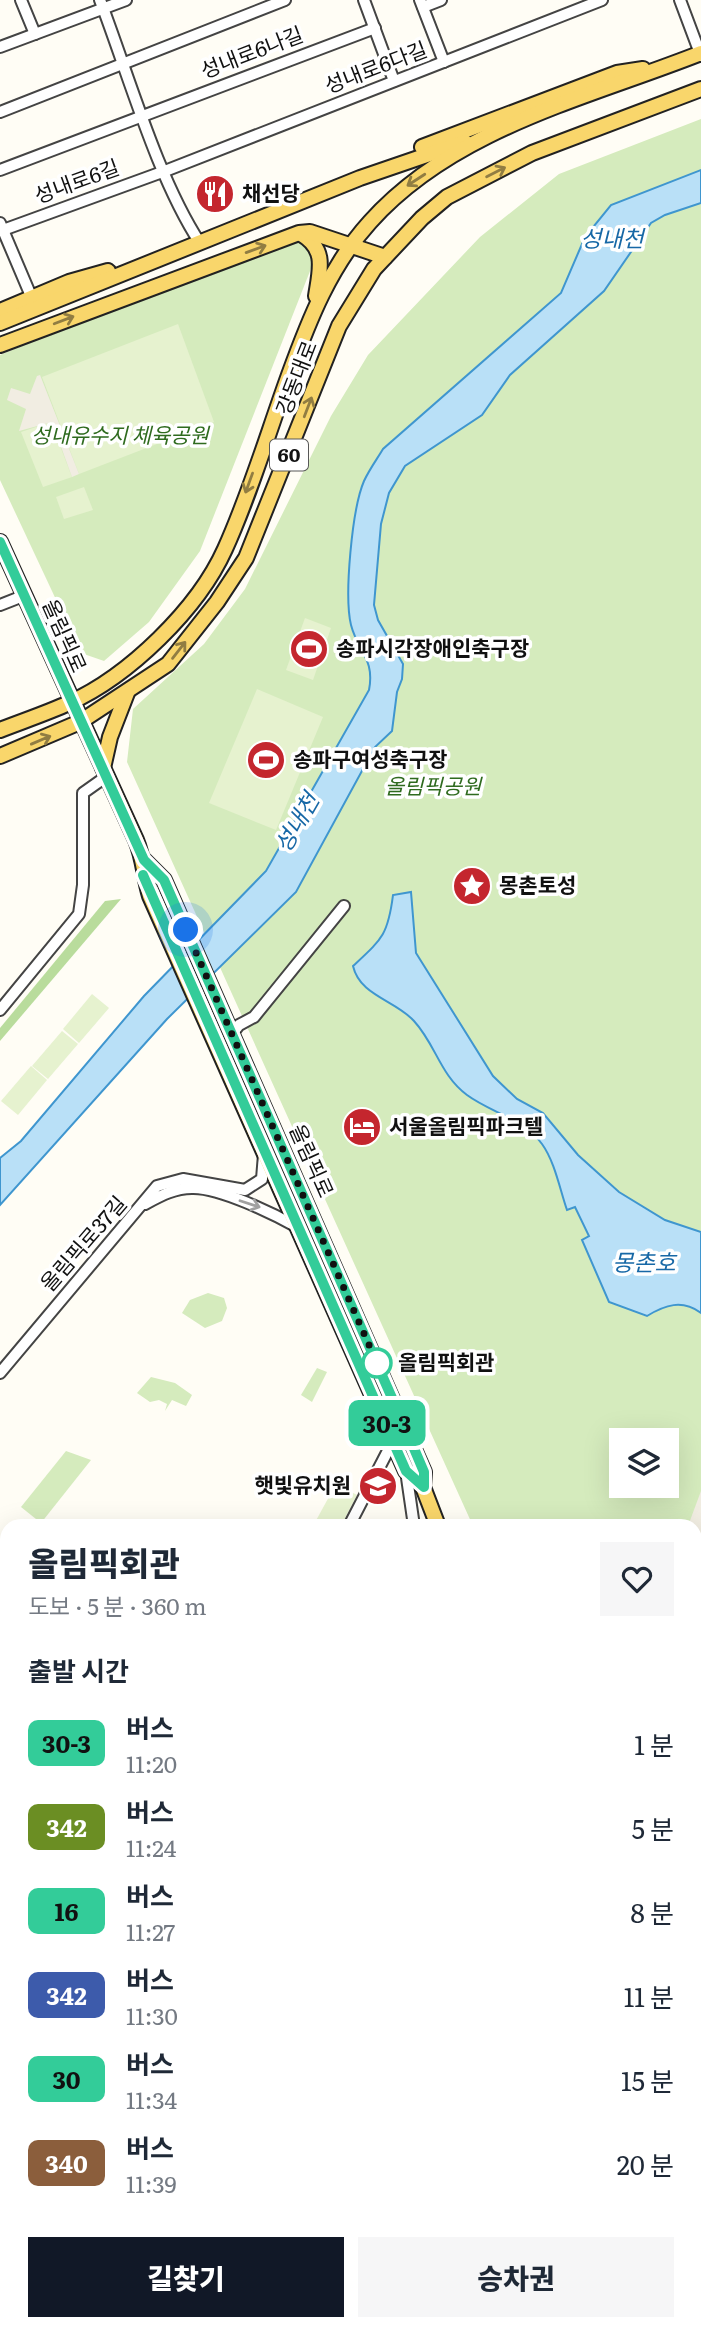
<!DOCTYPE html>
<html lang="ko">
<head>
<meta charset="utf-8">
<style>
	body { margin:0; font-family:Literata,"Noto Sans KR",serif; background:#f6f6f7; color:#1f2937; height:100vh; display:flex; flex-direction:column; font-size:26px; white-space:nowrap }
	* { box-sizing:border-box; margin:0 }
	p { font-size:23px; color:#747a83 }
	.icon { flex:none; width:38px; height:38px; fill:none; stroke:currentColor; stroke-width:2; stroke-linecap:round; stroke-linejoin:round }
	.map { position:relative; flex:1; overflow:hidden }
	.drawer { position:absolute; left:0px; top:1519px; width:702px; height:812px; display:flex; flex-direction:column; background:#fff; border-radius:21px 21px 0 0; box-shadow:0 7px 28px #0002 }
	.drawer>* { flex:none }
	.badge { padding:0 14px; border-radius:10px; font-size:24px; line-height:46px }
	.tools { position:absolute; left:609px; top:1428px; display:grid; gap:14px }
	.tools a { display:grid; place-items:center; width:70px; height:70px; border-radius:0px; background:#fff; box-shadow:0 7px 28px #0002; font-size:35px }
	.you { position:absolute; width:35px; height:35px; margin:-18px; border:5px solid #fff; border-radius:50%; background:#1a73e8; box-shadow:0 0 0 10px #1a73e833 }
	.map>.badge { position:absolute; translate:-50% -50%; box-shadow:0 0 0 4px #fff }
	h2 { padding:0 28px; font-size:26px; line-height:63px }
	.round { display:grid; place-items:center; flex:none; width:74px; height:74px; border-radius:0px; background:#f6f6f7 }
	.overview { display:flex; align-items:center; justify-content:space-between; height:119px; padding:0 28px }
	h1 { font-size:33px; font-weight:800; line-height:52px }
	.primary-button { display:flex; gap:14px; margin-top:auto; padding:14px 28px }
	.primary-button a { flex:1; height:80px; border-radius:0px; background:#111827; color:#fff; font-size:28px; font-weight:800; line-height:80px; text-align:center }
	.primary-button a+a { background:#f6f6f7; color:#1f2937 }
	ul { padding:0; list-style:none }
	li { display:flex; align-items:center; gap:21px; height:84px; padding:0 28px }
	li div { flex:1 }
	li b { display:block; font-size:26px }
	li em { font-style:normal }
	li .badge { min-width:77px; font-weight:700; text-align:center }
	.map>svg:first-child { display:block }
	.green { fill:#d5ebbd; fill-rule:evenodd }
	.forest { fill:#b9dc9c }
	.pitch { fill:#e6f2cf }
	.plaza { fill:#f1ede2 }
	.water { fill:#b9e0f7; stroke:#3f96cf; stroke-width:2 }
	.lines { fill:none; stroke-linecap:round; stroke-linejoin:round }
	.minor-casing { stroke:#444; stroke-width:14 }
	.major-casing { stroke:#222; stroke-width:18 }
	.minor { stroke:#fff; stroke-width:10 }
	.major { stroke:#f9d66b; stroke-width:14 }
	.oneway { stroke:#917d42 }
	.oneway2 { stroke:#a0a0a0 }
	.line-casing { stroke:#fff; stroke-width:16 }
	.line { stroke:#3c9; stroke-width:10 }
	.walk { stroke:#111; stroke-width:7; stroke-dasharray:0 12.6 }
	.stop-dot { fill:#fff; stroke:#3c9; stroke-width:3.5 }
	.labels { text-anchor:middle; stroke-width:7; stroke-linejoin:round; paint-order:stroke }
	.shield { fill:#fff; stroke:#585858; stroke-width:2 }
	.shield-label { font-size:19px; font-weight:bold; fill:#111 }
	.street-label { font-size:21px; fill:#111; stroke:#fff }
	.poi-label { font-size:21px; font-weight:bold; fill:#111; stroke:#fff; text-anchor:start }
	.park-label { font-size:21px; font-style:italic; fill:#2f6b1f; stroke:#fff }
	.stop-label { font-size:21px; font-weight:bold; fill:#111; stroke:#fff; text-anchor:start }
	.water-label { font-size:23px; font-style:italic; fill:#1768a6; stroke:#fff }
</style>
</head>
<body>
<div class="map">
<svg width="701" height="2331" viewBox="0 0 701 2331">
	<rect width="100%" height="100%" fill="#fffdf5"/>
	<g class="green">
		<path d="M701,119V1770L695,1767V1526H473L127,762L133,709L204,644L245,589L331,416L368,355L480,237L559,174ZM621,1440H667V1486H621Z"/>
		<polygon points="298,242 310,248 312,266 200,551 149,622 104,661 81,653 0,480 0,355 121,305"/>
		<polygon points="208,1293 224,1298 227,1308 222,1321 205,1328 182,1313 190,1300"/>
		<polygon points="317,1368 327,1372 312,1402 301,1395"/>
		<polygon points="151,1377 175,1383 192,1395 186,1406 172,1400 165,1411 167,1404 159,1400 150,1402 137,1393"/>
		<polygon points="66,1451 91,1460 41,1523 21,1507"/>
		<polygon points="0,1815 7,1819 7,1878 0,1874"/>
		<polygon points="696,2032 701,2034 699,2114 695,2113"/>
		<polygon points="0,2201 7,2205 7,2257 0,2269"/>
	</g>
	<polygon class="forest" points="121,899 0,1041 0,1028 105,901"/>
	<g class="pitch">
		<polygon points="178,324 214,422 79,474 42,377"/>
		<polygon points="51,422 72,477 43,487 21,432"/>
		<polygon points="84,487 93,510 64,519 56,497"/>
		<polygon points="305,618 331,628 313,680 286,670"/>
		<polygon points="257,689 323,717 276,830 209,803"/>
		<polygon points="92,994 109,1008 79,1043 63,1029"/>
		<polygon points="62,1031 78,1044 48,1079 32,1066"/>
		<polygon points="31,1066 47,1080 18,1115 1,1101"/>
		<polygon points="336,1484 357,1495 341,1526 313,1526"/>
	</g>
	<g class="plaza">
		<polygon points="40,375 79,474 72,477 52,422 19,431 26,409 7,400 11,388 30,394 37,376"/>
		<polygon points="701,1491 701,1809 695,1812 695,1526 688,1526"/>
	</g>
	<g class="water">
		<path d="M701,170V203L665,215L651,223L604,291L510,375L482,415L405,466L389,493L381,524L374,605L378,620L403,664L402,679L397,692L392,731L375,747L296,892L167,1019L0,1205V1158L21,1141L144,996L266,871L369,690C375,659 358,652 351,625C344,596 352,509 364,481C369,470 377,459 383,449L561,293L585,237L611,205Z"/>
		<path d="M411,892L416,953L493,1076L517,1099L543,1113L578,1155L619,1192L665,1220L701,1232V1313C682,1299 665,1305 647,1316L609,1302L582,1240L589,1236L575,1207L567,1210C560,1190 555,1162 542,1144C525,1120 490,1112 467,1095C440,1075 436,1045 414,1021C395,1000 360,996 353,966C382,939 388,935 393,895Z"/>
		<polygon points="2,1541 7,1543 7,1590 0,1586"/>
		<polygon points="695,1609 701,1611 701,1652 695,1649"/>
	</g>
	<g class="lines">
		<defs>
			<g id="minor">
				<polyline points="21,0 35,34"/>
				<path d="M100,0C129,76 157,177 200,243"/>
				<polyline points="364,0 394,81"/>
				<polyline points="420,0 444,62"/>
				<polyline points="680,0 701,56"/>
				<polyline points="423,7 441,0"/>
				<polyline points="0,47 126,0"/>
				<polyline points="0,112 285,0"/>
				<polyline points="0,170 375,28"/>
				<polyline points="0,223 31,296"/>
				<polyline points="3,230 165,171 602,0"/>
				<polyline points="0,605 23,596"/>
				<polyline points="0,1010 79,914 83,885 83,793 107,776"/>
				<polyline points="232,1034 239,1025 254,1017 344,906"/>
				<path d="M145,1204C160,1196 174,1188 192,1188C219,1187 274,1214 299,1228"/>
				<polyline points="0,1373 157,1186 183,1179 245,1190 262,1179 264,1154"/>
				<polyline points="406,1471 414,1526"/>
				<polyline points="349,1526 394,1439"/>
				<polyline points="695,1963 701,1960"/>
				<polyline points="695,2008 701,2022"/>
				<polyline points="0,2112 7,2116"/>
				<polyline points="695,2141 701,2121"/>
				<polyline points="695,2248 701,2251"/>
				<polyline points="0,2301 7,2288"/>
				<polyline points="695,2311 701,2290"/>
				<polyline points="375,2324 387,2331"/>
				<polyline points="595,2324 613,2331"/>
				<polyline points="540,2331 542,2324"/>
				<polyline points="688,2331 690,2324"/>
			</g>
			<g id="major">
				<polyline points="422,147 617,73 643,69"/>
				<path d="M301,234C327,249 320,270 316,296"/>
				<polyline points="0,311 69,282 108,271"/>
				<polyline points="0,323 360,178 465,142"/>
				<polyline points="0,345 299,233 310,232 385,257"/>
				<path d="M0,542L136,840C144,859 144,877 150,896L406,1471L423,1487"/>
				<path d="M0,730C23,721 47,713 69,703C129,676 198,609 225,549C250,494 268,433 289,375C309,320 330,266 370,222C454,128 587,98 701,53"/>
				<polyline points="0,756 80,722 168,664 217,602 246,558 339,326 374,269 422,218 447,197 532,153 701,89"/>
				<polyline points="103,768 110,737 127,693"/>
				<polyline points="144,860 164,880 424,1472 423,1487 438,1526"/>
				<polyline points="695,1845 701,1840"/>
				<polyline points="695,1879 701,1875"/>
				<polyline points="475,2331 477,2324"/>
			</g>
		</defs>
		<use href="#minor" class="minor-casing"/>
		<use href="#major" class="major-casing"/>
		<use href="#minor" class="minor"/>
		<use href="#major" class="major"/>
	</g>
	<defs><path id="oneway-shaft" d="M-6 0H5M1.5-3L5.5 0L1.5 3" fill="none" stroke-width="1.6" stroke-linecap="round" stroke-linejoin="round" transform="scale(1.75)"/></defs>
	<g class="oneway">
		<use href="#oneway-shaft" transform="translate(496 172) rotate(-27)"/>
		<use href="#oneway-shaft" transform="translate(416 180) rotate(147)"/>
		<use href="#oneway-shaft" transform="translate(256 249) rotate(-20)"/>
		<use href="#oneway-shaft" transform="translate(64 320) rotate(-21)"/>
		<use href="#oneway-shaft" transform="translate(308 407) rotate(-69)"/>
		<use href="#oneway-shaft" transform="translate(249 483) rotate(110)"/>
		<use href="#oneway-shaft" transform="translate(179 650) rotate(-52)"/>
		<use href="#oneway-shaft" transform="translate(41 740) rotate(-23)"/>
	</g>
	<use class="oneway2" href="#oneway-shaft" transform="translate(250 1204) rotate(18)"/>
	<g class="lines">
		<defs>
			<polyline id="line" points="0,542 144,860 164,880 407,1432 424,1472 424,1487 406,1471 143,875"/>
		</defs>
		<use href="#line" class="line-casing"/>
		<use href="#line" class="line"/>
		<polyline class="walk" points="186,930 377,1363"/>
	</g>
	<defs>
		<symbol id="restaurant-disc" viewBox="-11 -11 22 22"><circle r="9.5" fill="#c4262e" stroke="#fff"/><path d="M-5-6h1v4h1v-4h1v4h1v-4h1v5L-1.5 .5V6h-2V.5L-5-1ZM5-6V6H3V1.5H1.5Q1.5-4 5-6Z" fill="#fff"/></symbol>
		<symbol id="stadium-disc" viewBox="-11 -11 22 22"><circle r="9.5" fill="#c4262e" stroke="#fff"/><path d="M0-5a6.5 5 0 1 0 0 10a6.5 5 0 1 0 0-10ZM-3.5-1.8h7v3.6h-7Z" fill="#fff"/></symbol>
		<symbol id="sight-disc" viewBox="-11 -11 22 22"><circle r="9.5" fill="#c4262e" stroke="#fff"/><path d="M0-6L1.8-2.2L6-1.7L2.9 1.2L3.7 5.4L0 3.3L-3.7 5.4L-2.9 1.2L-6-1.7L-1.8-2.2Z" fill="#fff"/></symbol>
		<symbol id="hotel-disc" viewBox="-11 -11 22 22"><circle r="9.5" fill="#c4262e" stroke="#fff"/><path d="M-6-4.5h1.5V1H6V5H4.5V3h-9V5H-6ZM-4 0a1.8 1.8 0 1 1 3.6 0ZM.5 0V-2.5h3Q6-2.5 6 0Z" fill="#fff"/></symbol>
		<symbol id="school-disc" viewBox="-11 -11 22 22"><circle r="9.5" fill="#c4262e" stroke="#fff"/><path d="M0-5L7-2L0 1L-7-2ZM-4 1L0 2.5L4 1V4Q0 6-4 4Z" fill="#fff"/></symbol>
	</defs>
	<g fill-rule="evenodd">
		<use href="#restaurant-disc" x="193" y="172" width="44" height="44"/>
		<use href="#stadium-disc" x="287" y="627" width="44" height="44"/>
		<use href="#stadium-disc" x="244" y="738" width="44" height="44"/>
		<use href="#sight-disc" x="450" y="864" width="44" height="44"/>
		<use href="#hotel-disc" x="340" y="1105" width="44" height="44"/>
		<use href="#school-disc" x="356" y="1464" width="44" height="44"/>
	</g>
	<circle class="stop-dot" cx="377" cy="1363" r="14"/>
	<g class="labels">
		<rect class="shield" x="270" y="439.5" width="38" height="31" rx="5"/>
		<g class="shield-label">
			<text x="289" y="462">60</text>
		</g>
		<g class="street-label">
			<text transform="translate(252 53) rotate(-21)" y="7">성내로6나길</text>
			<text transform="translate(376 68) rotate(-21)" y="7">성내로6다길</text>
			<text transform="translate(77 182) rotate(-20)" y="7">성내로6길</text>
			<text transform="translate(297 378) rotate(-69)" y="7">강동대로</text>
			<text transform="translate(64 636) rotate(66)" y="7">올림픽로</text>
			<text transform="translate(311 1161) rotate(66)" y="7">올림픽로</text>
			<text transform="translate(84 1244) rotate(-49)" y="7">올림픽로37길</text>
		</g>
		<g class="poi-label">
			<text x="242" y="201">채선당</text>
			<text x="336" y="656">송파시각장애인축구장</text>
			<text x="293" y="767">송파구여성축구장</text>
			<text x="499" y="893">몽촌토성</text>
			<text x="389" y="1134">서울올림픽파크텔</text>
			<text x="351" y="1493" text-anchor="end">햇빛유치원</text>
		</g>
		<g class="park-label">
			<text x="120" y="443">성내유수지 체육공원</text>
			<text x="433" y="794">올림픽공원</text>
		</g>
		<g class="stop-label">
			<text x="398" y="1370">올림픽회관</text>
		</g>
		<g class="water-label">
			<text x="612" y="247">성내천</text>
			<text transform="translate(297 823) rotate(-60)" y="8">성내천</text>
			<text x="644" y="1271">몽촌호</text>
		</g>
	</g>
</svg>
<div class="tools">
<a><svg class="icon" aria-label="layers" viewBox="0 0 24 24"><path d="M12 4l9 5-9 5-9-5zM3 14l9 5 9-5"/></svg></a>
</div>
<div class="you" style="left:186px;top:930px"></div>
<b class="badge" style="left:387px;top:1423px;background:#3c9;color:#111">30-3</b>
<section class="drawer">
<div class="overview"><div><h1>올림픽회관</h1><p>도보 · 5 분 · 360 m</p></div><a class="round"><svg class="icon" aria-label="heart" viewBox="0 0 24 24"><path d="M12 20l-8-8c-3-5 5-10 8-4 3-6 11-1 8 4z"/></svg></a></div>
<h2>출발 시간</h2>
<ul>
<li><span class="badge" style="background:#3c9;color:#111">30-3</span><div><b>버스</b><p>11:20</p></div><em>1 분</em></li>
<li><span class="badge" style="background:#6b8e23;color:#fff">342</span><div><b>버스</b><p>11:24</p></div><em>5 분</em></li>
<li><span class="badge" style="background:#3c9;color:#111">16</span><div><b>버스</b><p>11:27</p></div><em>8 분</em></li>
<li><span class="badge" style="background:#3d5bab;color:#fff">342</span><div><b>버스</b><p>11:30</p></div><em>11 분</em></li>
<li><span class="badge" style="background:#3c9;color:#111">30</span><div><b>버스</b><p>11:34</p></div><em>15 분</em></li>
<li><span class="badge" style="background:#8b5e3c;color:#fff">340</span><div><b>버스</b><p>11:39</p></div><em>20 분</em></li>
</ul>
<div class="primary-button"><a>길찾기</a><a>승차권</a></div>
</section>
</div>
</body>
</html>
